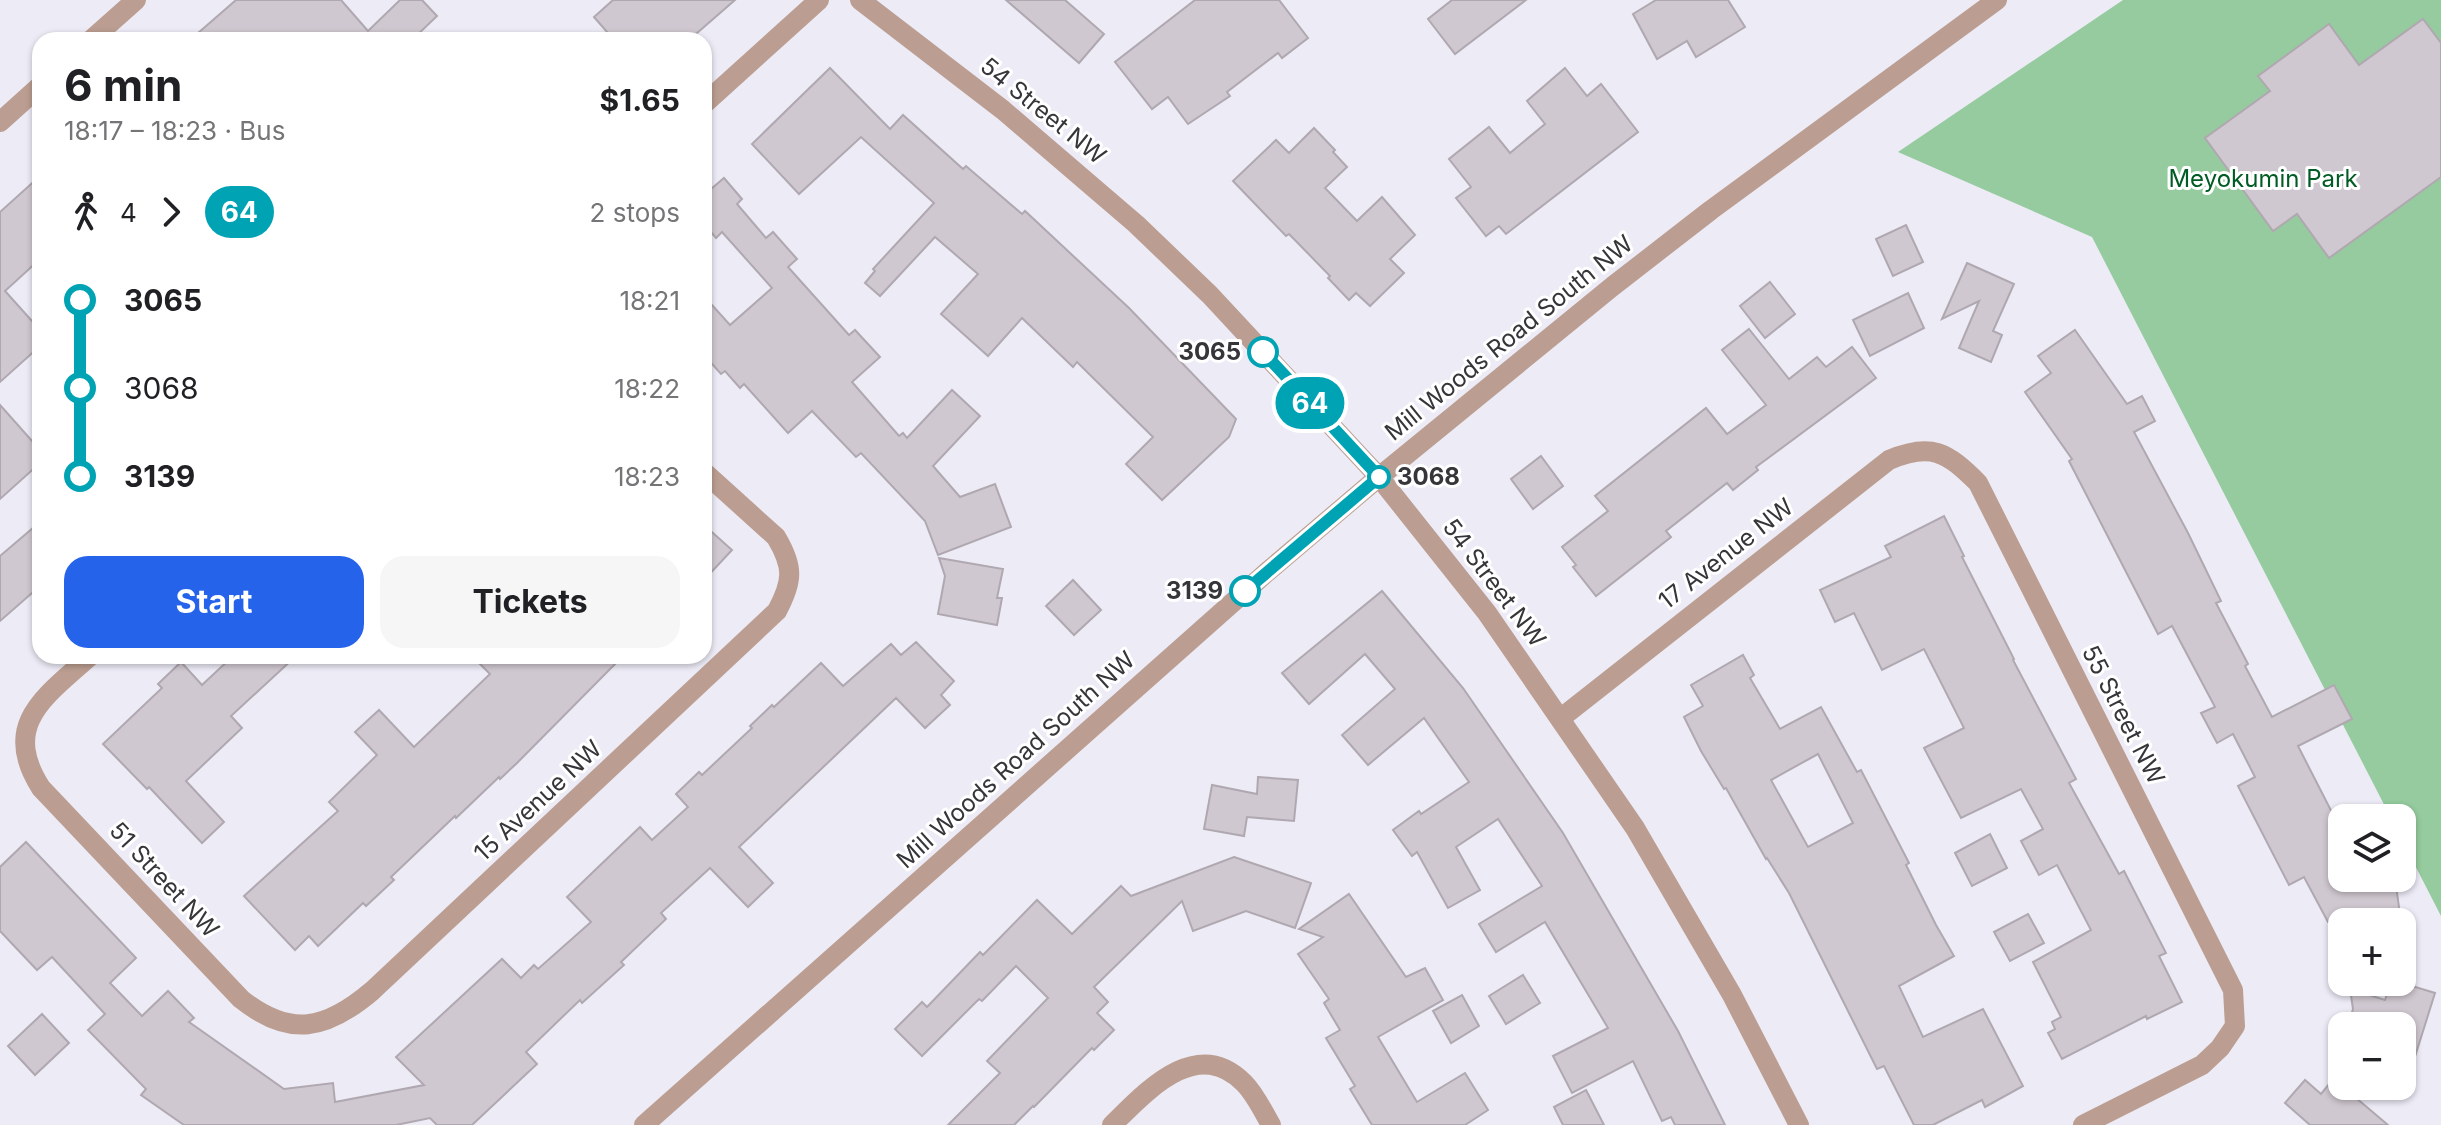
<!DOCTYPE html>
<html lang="en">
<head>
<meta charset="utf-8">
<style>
	body { margin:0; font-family:Inter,sans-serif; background:#f6f6f6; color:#202124; height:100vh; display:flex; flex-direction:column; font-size:30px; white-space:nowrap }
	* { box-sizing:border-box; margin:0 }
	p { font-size:26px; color:#757577 }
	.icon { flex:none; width:44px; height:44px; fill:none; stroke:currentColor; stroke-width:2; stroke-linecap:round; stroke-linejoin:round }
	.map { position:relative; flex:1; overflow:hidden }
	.drawer { position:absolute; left:32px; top:32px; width:680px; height:632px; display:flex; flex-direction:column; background:#fff; border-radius:24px; box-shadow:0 2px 6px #0004 }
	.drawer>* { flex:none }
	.badge { padding:0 16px; border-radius:26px; font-size:28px; line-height:52px }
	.buttons { position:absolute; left:2328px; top:804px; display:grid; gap:16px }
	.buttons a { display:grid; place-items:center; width:88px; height:88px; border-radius:16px; background:#fff; box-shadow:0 2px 6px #0004; font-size:40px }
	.map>.badge { position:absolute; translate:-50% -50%; box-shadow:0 0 0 4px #fff }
	.legs { display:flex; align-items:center; gap:12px; height:88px; padding:0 32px; font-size:26px }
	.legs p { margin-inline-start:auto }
	.head { display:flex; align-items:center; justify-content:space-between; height:136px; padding:0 32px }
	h1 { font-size:44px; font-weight:700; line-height:60px }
	.primary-button { display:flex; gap:16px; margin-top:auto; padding:16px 32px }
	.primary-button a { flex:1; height:92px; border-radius:24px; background:#2563eb; color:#fff; font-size:32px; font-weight:700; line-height:92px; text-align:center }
	.primary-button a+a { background:#f6f6f6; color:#202124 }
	ul { padding:0 32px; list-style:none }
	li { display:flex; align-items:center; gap:28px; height:88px; font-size:30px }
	li i { display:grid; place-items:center; width:12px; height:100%; margin:0 10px; background:currentColor }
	li i::after { content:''; width:20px; height:20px; margin:-10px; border:6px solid; border-radius:50%; background:#fff }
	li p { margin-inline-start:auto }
	li:first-child i { background:linear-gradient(#0000 50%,currentColor 0) }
	li:last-child i { background:linear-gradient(currentColor 50%,#0000 0) }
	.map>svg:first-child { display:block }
	.green { fill:#95cb9e }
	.building { fill:#d0c8d0; stroke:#b0a8b0; stroke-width:2; fill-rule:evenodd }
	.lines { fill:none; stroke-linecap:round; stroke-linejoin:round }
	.minor { stroke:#bb9e91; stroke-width:20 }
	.line-1-casing { stroke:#fff; stroke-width:18 }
	.line-1 { stroke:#00a3b4; stroke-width:12 }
	.stop-1-dot { fill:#fff; stroke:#00a3b4; stroke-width:4 }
	.labels { text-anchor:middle; stroke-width:6; stroke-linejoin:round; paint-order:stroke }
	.street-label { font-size:24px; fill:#36363a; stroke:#fff }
	.park-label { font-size:24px; fill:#005b24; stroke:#fff }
	.stop-label { font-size:24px; font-weight:bold; fill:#36363a; stroke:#fff; text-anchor:end }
</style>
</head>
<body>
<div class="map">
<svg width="2441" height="1125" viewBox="0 0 2441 1125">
	<rect width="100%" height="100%" fill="#ecebf6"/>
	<polygon class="green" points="2123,0 2441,0 2441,916 2402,840 2402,818 2391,818 2092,237 1898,152"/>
	<g class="building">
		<polygon points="236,0 341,0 368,31 400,0 422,0 437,16 412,40 190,40"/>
		<polygon points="613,0 735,0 689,40 614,40 594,17"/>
		<polygon points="1006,0 1065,0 1104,34 1079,63"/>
		<polygon points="1195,0 1279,0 1308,38 1282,58 1278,53 1227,92 1230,96 1188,124 1168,97 1152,109 1115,62"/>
		<polygon points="1452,0 1526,0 1455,54 1428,19"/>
		<polygon points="1656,0 1728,0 1745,27 1696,57 1687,41 1657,59 1633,14"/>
		<polygon points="2423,19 2441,43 2441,177 2329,258 2297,214 2273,231 2205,138 2270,91 2258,76 2329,24 2359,65"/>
		<polygon points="830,68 890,129 903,115 963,169 966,166 1022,214 1025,211 1129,308 1236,419 1229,437 1162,500 1126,464 1153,437 1077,362 1073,367 1022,318 988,356 941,314 978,274 935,237 880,296 865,283 875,271 873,269 934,203 861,137 799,194 752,144"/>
		<polygon points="1565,68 1587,96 1601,84 1638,132 1506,234 1499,226 1486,236 1456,198 1471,187 1449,159 1489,127 1510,153 1545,124 1527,101"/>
		<polygon points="1314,128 1335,150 1333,152 1347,167 1325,188 1357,221 1382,197 1415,235 1390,259 1404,273 1370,306 1356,293 1349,300 1328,278 1330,276 1289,234 1286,236 1233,181 1276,140 1289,153"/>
		<polygon points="40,176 40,259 5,291 40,330 40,346 0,382 0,212"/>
		<polygon points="724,178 742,199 737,204 766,238 773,232 797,259 788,267 849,335 855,330 880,357 852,382 899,436 903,433 907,438 952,390 980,416 933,466 960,497 995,484 1011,527 938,555 925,521 861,453 856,457 812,411 788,433 744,384 740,388 725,371 721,374 704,355 704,296 730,325 772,288 722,232 716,238 704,224 704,195"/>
		<polygon points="1906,225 1923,262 1893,276 1876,239"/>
		<polygon points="1967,263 2014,284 1993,331 2002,335 1991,362 1959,348 1979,301 1942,319"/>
		<polygon points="1770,282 1795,314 1765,338 1740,306"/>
		<polygon points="1908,293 1924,328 1870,356 1853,320"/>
		<polygon points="1749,329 1789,379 1817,357 1826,367 1852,347 1876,378 1756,467 1758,470 1733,490 1727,483 1666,531 1671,537 1596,596 1573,567 1576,565 1562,547 1608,511 1595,496 1706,408 1727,434 1766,405 1722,350"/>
		<polygon points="2075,330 2127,404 2142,396 2155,421 2134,432 2188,533 2221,601 2216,603 2248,664 2245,666 2272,717 2334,685 2352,719 2298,746 2342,832 2342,878 2395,878 2401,922 2328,922 2304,877 2289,885 2238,786 2255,777 2233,734 2217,743 2201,713 2215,707 2172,626 2158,634 2069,461 2072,459 2025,392 2051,373 2038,356"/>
		<polygon points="0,405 40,450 40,463 0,499"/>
		<polygon points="1541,456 1563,486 1533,509 1511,479"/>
		<polygon points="1944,516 1964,556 1962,557 2014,659 2013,660 2076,779 2069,783 2119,874 2124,871 2166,953 2159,956 2182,1002 2147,1019 2146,1016 2062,1059 2048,1033 2055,1029 2052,1022 2061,1017 2033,962 2091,930 2057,865 2039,875 2021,841 2043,829 2021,789 1961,818 1924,748 1964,728 1924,649 1882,670 1854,613 1835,622 1820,590 1891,557 1885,546"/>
		<polygon points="40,522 40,586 0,621 0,556"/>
		<polygon points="704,525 732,550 704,580"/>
		<polygon points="939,558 1003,569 997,598 1002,598 997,625 938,614 945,576"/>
		<polygon points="1073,580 1101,610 1074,635 1046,606"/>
		<polygon points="1382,591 1463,688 1563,833 1678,1031 1725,1125 1675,1125 1671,1117 1662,1121 1633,1061 1572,1093 1553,1056 1608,1028 1545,922 1496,952 1479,924 1542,886 1498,819 1456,847 1480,890 1448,908 1417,852 1412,856 1393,830 1419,811 1421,814 1469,782 1424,718 1368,765 1342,735 1395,689 1365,654 1309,704 1282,673"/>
		<polygon points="916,642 954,681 941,695 950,705 925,728 896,698 739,847 773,883 748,907 710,868 661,913 666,919 621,962 624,965 582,1003 580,1000 526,1052 537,1064 472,1125 437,1125 430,1118 396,1125 184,1125 141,1095 146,1089 88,1030 105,1014 52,957 37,970 0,931 0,867 26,842 136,958 110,983 142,1016 168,991 194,1018 189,1022 284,1089 333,1083 335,1102 424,1085 396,1057 502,959 521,978 534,965 538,969 591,922 567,897 640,827 652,840 688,807 676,794 699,772 702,775 752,728 750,726 772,705 774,707 821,663 843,686 891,644 901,655"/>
		<path d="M1743,655L1754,675L1750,678L1780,729L1821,707L1857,772L1861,770L1909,863L1906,865L1936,925L1954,956L1899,986L1923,1037L1983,1009L2023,1086L1985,1107L1982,1100L1933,1125H1914L1884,1066L1877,1069L1789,893L1767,858L1766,859L1726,788L1724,789L1701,751L1684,717L1703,706L1691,685ZM1818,754L1853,823L1808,847L1771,780Z"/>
		<polygon points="233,656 296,656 231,716 242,728 186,781 224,822 202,843 149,787 147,789 103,744 162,688 158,684 181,662 202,685"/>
		<polygon points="472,656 623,656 517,763 500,779 499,777 456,818 455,816 391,877 394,880 366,906 363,903 318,946 309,936 295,950 244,896 338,811 329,802 377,755 355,732 379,710 414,747 490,674"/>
		<polygon points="1258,777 1298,780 1294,821 1247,817 1244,836 1204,829 1212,785 1257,794"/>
		<polygon points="1990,834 2007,868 1972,886 1955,853"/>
		<polygon points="1234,857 1311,883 1295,928 1246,911 1193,931 1182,901 1094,987 1108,1002 1097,1013 1114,1030 1094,1050 1092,1048 1034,1107 1033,1106 1014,1125 948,1125 1000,1073 987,1061 1048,998 1016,966 982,1001 979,999 922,1056 895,1029 922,1002 927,1007 980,952 983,955 1037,900 1072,934 1121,886 1131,896"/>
		<polygon points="1349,894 1406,977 1425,968 1443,1000 1378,1037 1417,1102 1465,1073 1488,1110 1465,1125 1372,1125 1350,1089 1355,1086 1326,1038 1340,1030 1324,1003 1329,999 1298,954 1323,937 1299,929"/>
		<polygon points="2028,914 2044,943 2010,961 1994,932"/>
		<polygon points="1523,975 1540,1003 1506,1024 1489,996"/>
		<polygon points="2391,982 2399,982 2435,993 2407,1082 2402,1081 2402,1026 2348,1026 2353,1009 2350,989 2385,1000"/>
		<polygon points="1462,995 1479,1026 1451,1043 1433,1011"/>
		<polygon points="42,1014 69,1043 35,1075 8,1046"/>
		<polygon points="2334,1078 2342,1086 2388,1125 2310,1125 2285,1103 2305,1080 2321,1094"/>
		<polygon points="1586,1090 1604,1125 1563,1125 1554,1107"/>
	</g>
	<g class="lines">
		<g class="minor">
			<polyline points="860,0 1003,110 1136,224 1210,295 1379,477 1487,613 1635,828 1732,995 1799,1125"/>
			<polyline points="91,40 136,0"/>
			<polyline points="704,104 819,0"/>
			<polyline points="0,122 40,86"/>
			<path d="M90,656C46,696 0,724 41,788L241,999C290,1038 326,1030 372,991L777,611C793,581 794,567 776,537L704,472"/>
			<path d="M1561,718L1889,460C1931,442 1947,452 1978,483L2233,990L2235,1026L2220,1048L2202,1065L2083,1125"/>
			<polyline points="644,1125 1267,572 1379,477 1613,286 1711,210 1997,0"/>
			<path d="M1112,1125C1146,1092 1196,1035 1244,1083C1255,1094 1263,1111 1271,1125"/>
		</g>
	</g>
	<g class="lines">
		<defs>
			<polyline id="line-1" points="1245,591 1379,477 1263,352"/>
		</defs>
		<use href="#line-1" class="line-1-casing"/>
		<use href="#line-1" class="line-1"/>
	</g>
	<g class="stop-1-dot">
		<circle cx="1263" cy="352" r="14"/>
		<circle cx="1379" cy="477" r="10"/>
		<circle cx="1245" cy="591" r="14"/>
	</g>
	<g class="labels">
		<g class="street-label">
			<text transform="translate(1043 111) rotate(39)" y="8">54 Street NW</text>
			<text transform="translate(1509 338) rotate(-39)" y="8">Mill Woods Road South NW</text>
			<text transform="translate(1726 554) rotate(-38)" y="8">17 Avenue NW</text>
			<text transform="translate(1494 583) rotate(53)" y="8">54 Street NW</text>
			<text transform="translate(2123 715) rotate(63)" y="8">55 Street NW</text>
			<text transform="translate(1016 760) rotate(-42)" y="8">Mill Woods Road South NW</text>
			<text transform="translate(538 801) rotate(-43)" y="8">15 Avenue NW</text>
			<text transform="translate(164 880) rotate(47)" y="8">51 Street NW</text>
		</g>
		<g class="park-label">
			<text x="2263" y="187">Meyokumin Park</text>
		</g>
		<g class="stop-label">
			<text x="1241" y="360">3065</text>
			<text x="1397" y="485" text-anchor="start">3068</text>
			<text x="1223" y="599">3139</text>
		</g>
	</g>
</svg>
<div class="buttons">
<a><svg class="icon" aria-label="layers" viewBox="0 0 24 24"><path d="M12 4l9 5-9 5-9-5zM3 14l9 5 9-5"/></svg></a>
<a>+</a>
<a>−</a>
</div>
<b class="badge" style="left:1310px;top:403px;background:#00a3b4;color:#fff">64</b>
<section class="drawer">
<div class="head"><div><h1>6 min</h1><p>18:17 – 18:23 · Bus</p></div><b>$1.65</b></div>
<div class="legs"><svg class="icon" aria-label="walk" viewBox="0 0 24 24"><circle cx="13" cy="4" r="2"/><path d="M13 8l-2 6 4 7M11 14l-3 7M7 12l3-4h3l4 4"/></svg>4<svg class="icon" aria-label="forward" viewBox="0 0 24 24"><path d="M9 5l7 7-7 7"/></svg><b class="badge" style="background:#00a3b4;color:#fff">64</b><p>2 stops</p></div>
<ul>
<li><i style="color:#00a3b4"></i><b>3065</b><p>18:21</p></li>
<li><i style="color:#00a3b4"></i><span>3068</span><p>18:22</p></li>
<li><i style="color:#00a3b4"></i><b>3139</b><p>18:23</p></li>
</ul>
<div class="primary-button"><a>Start</a><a>Tickets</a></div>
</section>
</div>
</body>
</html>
